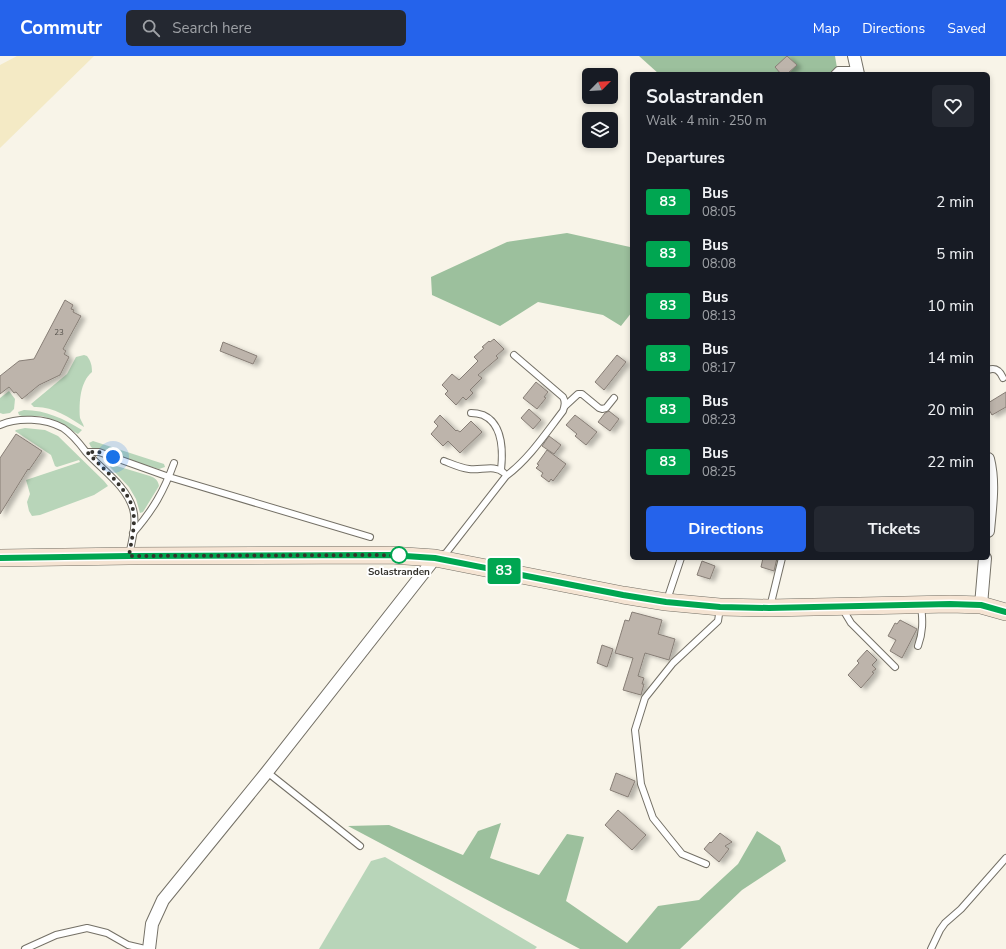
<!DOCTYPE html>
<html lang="en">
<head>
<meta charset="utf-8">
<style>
	body { margin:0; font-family:"Nunito Sans",sans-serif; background:#242831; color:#f1f3f6; height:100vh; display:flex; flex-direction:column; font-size:15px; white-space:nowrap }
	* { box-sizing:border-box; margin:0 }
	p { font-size:13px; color:#9ea1a6 }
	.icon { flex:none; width:22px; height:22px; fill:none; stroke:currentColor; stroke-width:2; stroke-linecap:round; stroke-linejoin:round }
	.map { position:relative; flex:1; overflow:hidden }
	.panel { position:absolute; left:630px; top:16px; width:360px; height:488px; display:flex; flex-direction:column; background:#171b24; border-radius:6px; box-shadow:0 2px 6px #0003 }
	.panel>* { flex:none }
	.badge { padding:0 8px; border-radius:3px; font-size:14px; line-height:26px }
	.needle { width:26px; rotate:66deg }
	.tools { position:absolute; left:582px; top:12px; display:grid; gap:8px }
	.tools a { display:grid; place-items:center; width:36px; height:36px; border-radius:6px; background:#171b24; box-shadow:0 2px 6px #0003; font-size:20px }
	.you { position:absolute; width:20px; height:20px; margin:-10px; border:3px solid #fff; border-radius:50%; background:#1a73e8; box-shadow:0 0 0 6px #1a73e833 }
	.map>.badge { position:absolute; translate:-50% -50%; box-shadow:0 0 0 2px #fff }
	h2 { padding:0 16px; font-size:15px; line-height:36px }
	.round { display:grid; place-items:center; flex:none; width:42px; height:42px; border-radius:6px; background:#242831 }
	.summary { display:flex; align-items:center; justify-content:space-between; height:68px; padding:0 16px }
	h1 { font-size:19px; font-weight:700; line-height:30px }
	.button { display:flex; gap:8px; margin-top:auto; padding:8px 16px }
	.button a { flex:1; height:46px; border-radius:6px; background:#2563eb; color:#fff; font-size:16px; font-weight:700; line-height:46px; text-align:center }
	.button a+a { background:#242831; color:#f1f3f6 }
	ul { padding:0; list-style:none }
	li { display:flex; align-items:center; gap:12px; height:52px; padding:0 16px }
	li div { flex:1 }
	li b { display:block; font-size:15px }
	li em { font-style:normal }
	li .badge { min-width:44px; font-weight:700; text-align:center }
	header { display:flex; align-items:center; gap:24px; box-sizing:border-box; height:56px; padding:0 20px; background:#2563eb; color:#fff }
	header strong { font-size:19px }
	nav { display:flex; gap:22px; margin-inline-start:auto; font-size:14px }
	.search { width:280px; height:36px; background:#242831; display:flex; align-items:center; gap:10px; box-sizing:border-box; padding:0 14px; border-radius:6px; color:#9ea1a6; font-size:15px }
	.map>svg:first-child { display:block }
	.green { fill:#b8d5b9 }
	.forest { fill:#9cc09d }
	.sand { fill:#f4eac5 }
	.building { fill:#bdb4ab; stroke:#877e76; filter:url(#shadow) }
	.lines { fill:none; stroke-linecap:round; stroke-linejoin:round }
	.lane-casing { stroke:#747066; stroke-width:8 }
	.street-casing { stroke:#747066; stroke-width:14 }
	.secondary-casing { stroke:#747066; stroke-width:18 }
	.lane { stroke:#fff; stroke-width:6 }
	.street { stroke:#fff; stroke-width:12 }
	.secondary { stroke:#f5e4d3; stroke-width:17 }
	.line-casing { stroke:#fff; stroke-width:9 }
	.line { stroke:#00a651; stroke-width:6 }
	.walk { stroke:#35332e; stroke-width:4; stroke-dasharray:0 7.2 }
	.stop-dot { fill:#fff; stroke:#00a651; stroke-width:2 }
	.labels { text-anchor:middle; stroke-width:4; stroke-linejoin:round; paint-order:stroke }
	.number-label { font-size:8px; fill:#57534d }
	.stop-label { font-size:10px; font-weight:bold; fill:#35332e; stroke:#fff }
</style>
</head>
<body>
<header>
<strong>Commutr</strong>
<div class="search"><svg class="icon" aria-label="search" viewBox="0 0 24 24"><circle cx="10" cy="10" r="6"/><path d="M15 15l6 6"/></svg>Search here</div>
<nav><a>Map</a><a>Directions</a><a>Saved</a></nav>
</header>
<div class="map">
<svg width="1006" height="893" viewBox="0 0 1006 893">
	<defs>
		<filter id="shadow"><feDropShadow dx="4.5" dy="2.5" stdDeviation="2" flood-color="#0004"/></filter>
	</defs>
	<rect width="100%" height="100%" fill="#f8f4e8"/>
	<g class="green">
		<path d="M84,299L87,300C91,305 92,310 92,316C80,326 79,346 80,362C81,365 83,367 84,371C69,361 52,350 34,351L31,348L67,318L76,301Z"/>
		<polygon points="9,335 15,343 14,353 10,357 3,358 0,357 0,342"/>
		<path d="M24,354C46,354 64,363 82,374L78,378L51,363L41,360H22L19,359L18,356Z"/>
		<polygon points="25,372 45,374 58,380 104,425 108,430 94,439 40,459 32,460 29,455 27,446 30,438 26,424 80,406 79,404 57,411 55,410 51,399 15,375 16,374"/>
		<polygon points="93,385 164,408 165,411 159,413 95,394 91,391 89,387"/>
		<path d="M110,408L150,420C155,422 158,424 159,430L143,456L140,457L136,443L129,431L110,411Z"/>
		<polygon points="385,801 537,891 535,893 319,893 371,805"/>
	</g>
	<g class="forest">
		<polygon points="639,0 835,0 837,12 832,18 659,18"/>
		<polygon points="567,177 630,191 632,194 632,256 621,270 603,259 538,246 500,270 432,239 431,221 507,186"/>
		<polygon points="501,767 490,802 539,819 567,778 584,781 566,845 627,887 658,850 699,844 738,808 757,775 780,790 786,805 742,834 680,893 580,893 348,770 389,769 463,799 478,775"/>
	</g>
	<polygon class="sand" points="17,0 94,0 0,92 0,9"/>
	<g class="building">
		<polygon points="787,0 797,9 787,18 781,18 775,11"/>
		<polygon points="65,244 73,249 71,253 74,254 73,256 81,260 63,293 66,295 64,298 69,301 60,319 39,329 22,343 16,336 14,337 9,331 0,338 0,320 19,305 34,303"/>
		<polygon points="494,283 504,293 496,300 498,302 478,319 482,322 470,334 473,337 466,344 463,341 456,349 445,338 448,335 442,329 452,318 459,324 478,305 474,301 484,292 482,291 489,285 490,286"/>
		<polygon points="223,286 257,300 253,308 220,295"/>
		<polygon points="617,299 626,306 604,334 595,326"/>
		<polygon points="536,326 548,336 544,341 546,342 537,353 523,342"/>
		<polygon points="1006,336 1006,351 992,359 988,352 988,347"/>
		<polygon points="529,353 541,364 533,373 521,362"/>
		<polygon points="609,355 619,363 610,375 598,366 605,357"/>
		<polygon points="440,359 456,375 457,374 460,376 471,365 482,376 460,397 448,385 443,390 431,378 438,370 434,366"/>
		<polygon points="575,359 597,376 586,389 575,380 577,378 566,369"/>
		<polygon points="16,378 42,395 29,414 28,413 0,458 0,402"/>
		<polygon points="549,380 561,389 554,398 542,390"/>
		<polygon points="547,394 566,408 553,425 551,423 549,426 541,420 543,417 536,412 539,409 537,408"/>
		<polygon points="763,502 777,502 774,515 761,511"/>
		<polygon points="702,505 715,510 710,523 697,519"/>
		<polygon points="632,556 662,564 658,578 675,583 669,604 645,597 638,620 644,622 642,628 644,628 641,639 623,634 633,602 615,597 625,564 629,565"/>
		<polygon points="900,564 917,573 902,602 890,595 896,584 888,580 895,567 897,568"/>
		<polygon points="602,589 613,593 607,611 597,607"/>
		<polygon points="867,594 877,604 872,609 876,613 872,616 874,617 861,632 848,619 859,607 857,605"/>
		<polygon points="616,717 635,725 628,741 610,734"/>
		<polygon points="618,754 646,779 632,794 605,769"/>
		<polygon points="720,777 732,786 725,790 729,793 719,806 704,793 710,786 711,787"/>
	</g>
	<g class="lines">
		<defs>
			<g id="lane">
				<polyline points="834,18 838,14 857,14"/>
				<path d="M988,314C996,311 1000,315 1003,322"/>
				<polyline points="565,350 578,338 582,338 599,352 602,353 606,352 614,342"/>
				<path d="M471,357C475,357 480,358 483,359C503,368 503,396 501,414"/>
				<path d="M0,369C18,361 45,362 63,372C72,378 80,388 86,396C102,414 126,429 133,453C137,466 132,485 129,499"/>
				<polyline points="87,396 99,396 169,421 370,481"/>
				<path d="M444,405C452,408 460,412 469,413C480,415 495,408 504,417"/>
				<path d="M133,477C153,454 164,435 174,407"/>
				<path d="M439,500L446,497L506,420C529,403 546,377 563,355C565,350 566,346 563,341L514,299"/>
				<polyline points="667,544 681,502"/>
				<polyline points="770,551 782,502"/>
				<polyline points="842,552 851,567 895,611"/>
				<path d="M918,590C923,576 923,565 921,550"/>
				<polyline points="267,716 360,790"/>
				<polyline points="706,808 682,798 653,762 641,728 635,674 645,642 673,607 718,565 720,552"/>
				<polyline points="25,893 56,879 87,872 107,877 128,889 145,893"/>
				<polyline points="931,893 940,874 945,867 961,853 1006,802"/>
			</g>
			<g id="street">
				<polyline points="854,0 858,18"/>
				<path d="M988,403C994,427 990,451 988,475"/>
				<polyline points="981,549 985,502"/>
				<polyline points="149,893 152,868 163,844 267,716 435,502"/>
			</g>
			<polyline id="secondary" points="0,502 129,500 390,499 435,502 623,539 666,546 720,551 769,552 950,548 981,549 1006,556"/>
		</defs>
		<use href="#lane" class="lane-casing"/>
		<use href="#street" class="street-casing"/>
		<use href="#secondary" class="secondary-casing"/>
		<use href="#lane" class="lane"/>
		<use href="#street" class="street"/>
		<use href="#secondary" class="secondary"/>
	</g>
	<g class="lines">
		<defs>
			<polyline id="line" points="0,502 129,500 390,499 435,502 623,539 666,546 720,551 769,552 950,548 981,549 1006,556"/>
		</defs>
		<use href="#line" class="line-casing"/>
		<use href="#line" class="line"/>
		<path class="walk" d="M113,401L99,396H87C101,411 129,433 133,454C136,469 131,486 129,500L379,499L405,500L399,499"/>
	</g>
	<circle class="stop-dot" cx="399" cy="499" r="8"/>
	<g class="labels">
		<g class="number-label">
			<text x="59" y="279">23</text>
		</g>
		<g class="stop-label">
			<text x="399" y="519">Solastranden</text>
		</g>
	</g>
</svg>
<div class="tools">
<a><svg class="needle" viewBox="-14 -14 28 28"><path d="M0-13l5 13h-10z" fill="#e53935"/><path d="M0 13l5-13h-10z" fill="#9ea1a6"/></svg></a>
<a><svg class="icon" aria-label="layers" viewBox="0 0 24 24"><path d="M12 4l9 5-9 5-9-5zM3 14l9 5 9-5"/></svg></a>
</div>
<div class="you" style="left:113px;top:401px"></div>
<b class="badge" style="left:504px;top:515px;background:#00a651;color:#fff">83</b>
<section class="panel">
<div class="summary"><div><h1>Solastranden</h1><p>Walk · 4 min · 250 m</p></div><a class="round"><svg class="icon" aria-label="heart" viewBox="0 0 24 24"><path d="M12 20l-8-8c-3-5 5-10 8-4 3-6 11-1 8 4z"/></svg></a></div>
<h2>Departures</h2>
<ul>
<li><span class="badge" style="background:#00a651;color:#fff">83</span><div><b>Bus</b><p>08:05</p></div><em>2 min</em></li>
<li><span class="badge" style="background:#00a651;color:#fff">83</span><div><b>Bus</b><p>08:08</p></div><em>5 min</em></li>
<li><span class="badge" style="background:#00a651;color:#fff">83</span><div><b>Bus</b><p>08:13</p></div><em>10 min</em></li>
<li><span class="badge" style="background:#00a651;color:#fff">83</span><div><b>Bus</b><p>08:17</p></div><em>14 min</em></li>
<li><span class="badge" style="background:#00a651;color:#fff">83</span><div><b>Bus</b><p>08:23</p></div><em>20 min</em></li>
<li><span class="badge" style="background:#00a651;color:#fff">83</span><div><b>Bus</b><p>08:25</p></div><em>22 min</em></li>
</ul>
<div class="button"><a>Directions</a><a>Tickets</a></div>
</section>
</div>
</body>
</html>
